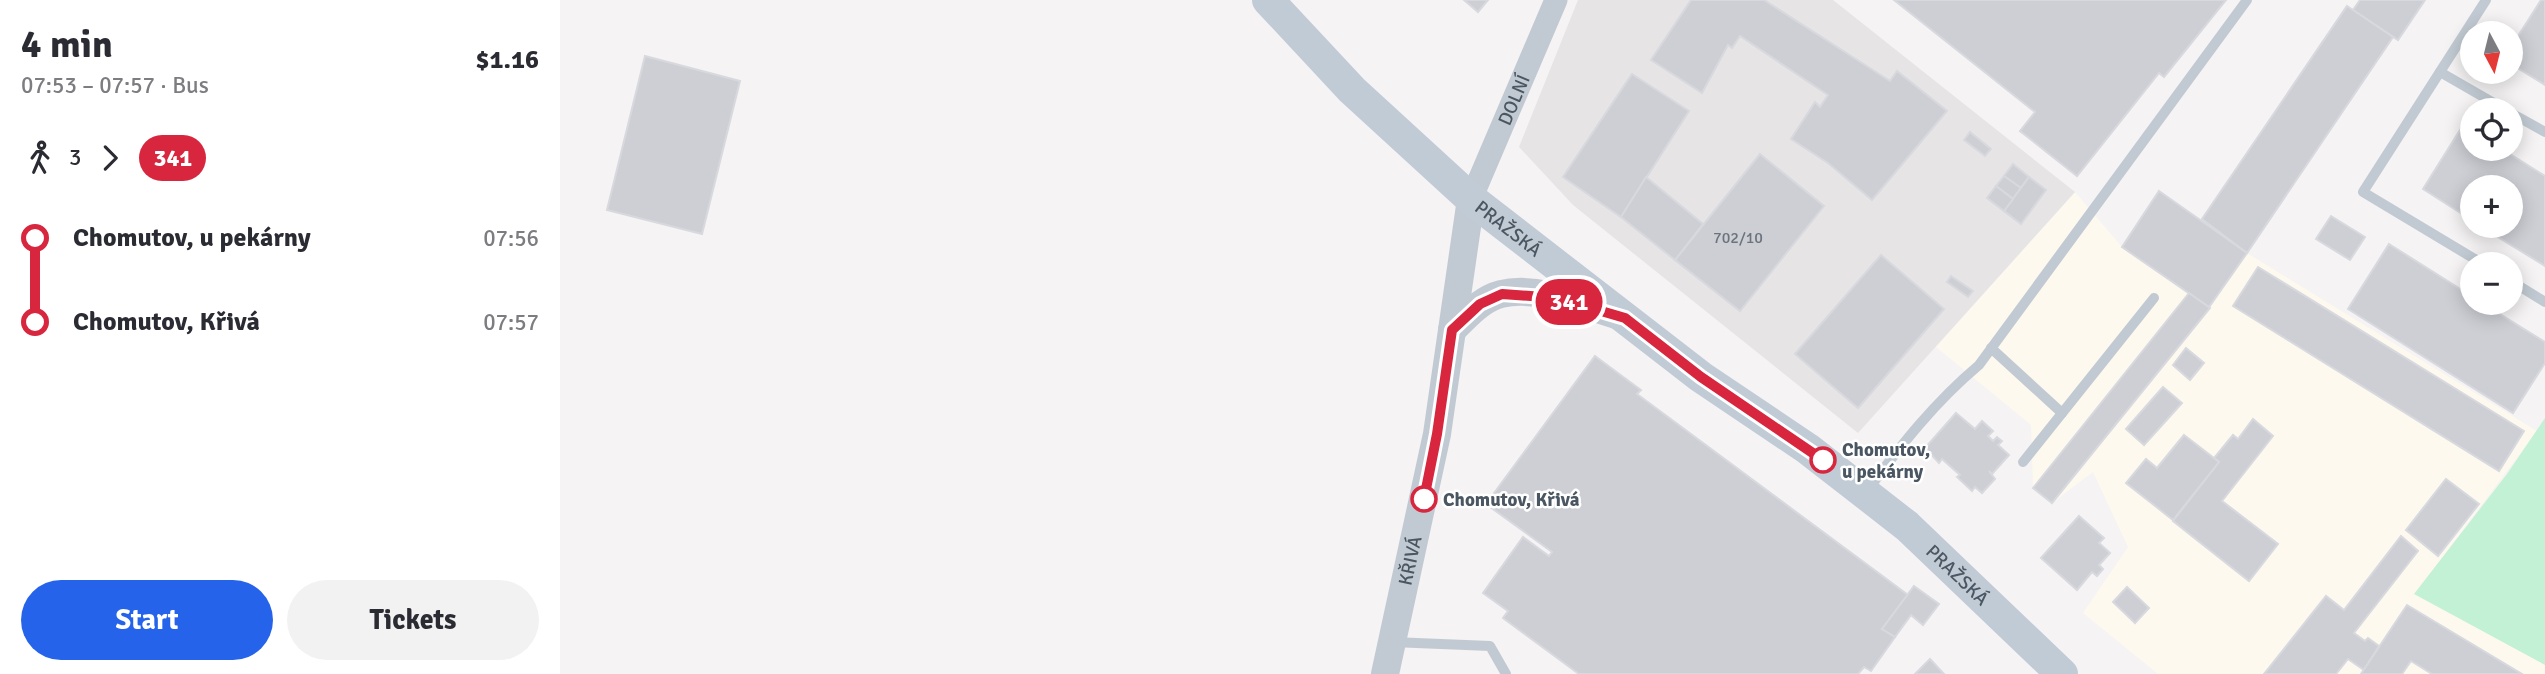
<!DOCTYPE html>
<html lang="en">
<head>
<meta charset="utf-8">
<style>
	body { margin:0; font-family:Signika,sans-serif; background:#f2f2f3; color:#2b2b33; height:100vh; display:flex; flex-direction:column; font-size:26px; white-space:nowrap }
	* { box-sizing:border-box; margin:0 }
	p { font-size:23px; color:#7c7c81 }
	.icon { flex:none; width:38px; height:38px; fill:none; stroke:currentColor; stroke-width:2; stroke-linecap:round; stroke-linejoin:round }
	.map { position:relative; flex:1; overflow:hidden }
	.panel { display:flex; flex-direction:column; background:#fff; width:560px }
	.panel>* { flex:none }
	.badge { padding:0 14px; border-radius:23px; font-size:24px; line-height:46px }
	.needle { width:46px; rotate:173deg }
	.buttons { position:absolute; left:1900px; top:21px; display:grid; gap:14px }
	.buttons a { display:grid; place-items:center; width:63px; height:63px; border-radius:50%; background:#fff; box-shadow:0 4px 18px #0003; font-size:35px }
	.map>.badge { position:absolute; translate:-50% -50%; box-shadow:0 0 0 4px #fff }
	.legs { display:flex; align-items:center; gap:10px; height:77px; padding:0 21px; font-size:23px }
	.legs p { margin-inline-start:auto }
	.overview { display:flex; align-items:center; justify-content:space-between; height:119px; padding:0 21px }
	h1 { font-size:38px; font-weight:800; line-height:52px }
	.primary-button { display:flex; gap:14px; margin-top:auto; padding:14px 21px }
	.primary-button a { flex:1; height:80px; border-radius:42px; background:#2563eb; color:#fff; font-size:28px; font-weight:800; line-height:80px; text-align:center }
	.primary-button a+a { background:#f2f2f3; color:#2b2b33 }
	ul { padding:0 21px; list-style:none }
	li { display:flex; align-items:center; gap:24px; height:84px; font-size:26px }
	li i { display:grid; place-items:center; width:10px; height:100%; margin:0 9px; background:currentColor }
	li i::after { content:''; width:18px; height:18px; margin:-9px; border:5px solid; border-radius:50%; background:#fff }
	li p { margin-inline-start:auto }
	li:first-child i { background:linear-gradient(#0000 50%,currentColor 0) }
	li:last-child i { background:linear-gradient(currentColor 50%,#0000 0) }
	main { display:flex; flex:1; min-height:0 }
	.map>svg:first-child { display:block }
	.commercial { fill:#fdf9ef }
	.education { fill:#e6e4e5 }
	.green { fill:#c3f1d5 }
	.building { fill:#cdcfd5; stroke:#d7d9de; stroke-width:2 }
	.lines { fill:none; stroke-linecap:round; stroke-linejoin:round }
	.service { stroke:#c1cad2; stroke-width:10 }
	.minor { stroke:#c1cad2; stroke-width:23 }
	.tertiary { stroke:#c1cad2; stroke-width:28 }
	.secondary { stroke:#c1cbd6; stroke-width:32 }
	.line-1-casing { stroke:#fff; stroke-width:16 }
	.line-1 { stroke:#d7263d; stroke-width:10 }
	.stop-1-dot { fill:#fff; stroke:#d7263d; stroke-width:3.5 }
	.labels { text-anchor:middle; stroke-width:5; stroke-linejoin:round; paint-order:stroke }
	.number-label { font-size:16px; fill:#6b747e }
	.street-label { font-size:19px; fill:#4a5661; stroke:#fff }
	.stop-label { font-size:19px; font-weight:bold; fill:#4a5661; stroke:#fff; text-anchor:start }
</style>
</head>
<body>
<main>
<section class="panel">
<div class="overview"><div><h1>4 min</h1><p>07:53 – 07:57 · Bus</p></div><b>$1.16</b></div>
<div class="legs"><svg class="icon" aria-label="walk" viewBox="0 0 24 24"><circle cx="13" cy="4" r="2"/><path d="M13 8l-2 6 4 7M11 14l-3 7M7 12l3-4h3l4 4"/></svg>3<svg class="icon" aria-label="forward" viewBox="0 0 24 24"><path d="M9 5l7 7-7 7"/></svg><b class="badge" style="background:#d7263d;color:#fff">341</b></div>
<ul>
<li><i style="color:#d7263d"></i><b>Chomutov, u pekárny</b><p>07:56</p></li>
<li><i style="color:#d7263d"></i><b>Chomutov, Křivá</b><p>07:57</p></li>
</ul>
<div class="primary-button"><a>Start</a><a>Tickets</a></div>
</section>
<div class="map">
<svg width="1985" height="674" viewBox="0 0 1985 674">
	<rect width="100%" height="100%" fill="#f5f3f3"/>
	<polygon class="commercial" points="1515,192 1562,247 1649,308 1687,253 1977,431 1855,594 1985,665 1985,674 1598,674 1523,613 1568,547 1533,472 1492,503 1473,488 1471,425 1376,347"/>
	<polygon class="education" points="1018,0 1273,0 1515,192 1298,433 1013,205 959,147"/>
	<polygon class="green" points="1985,418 1985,665 1854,594 1947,474"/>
	<g class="building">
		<polygon points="904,0 928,0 918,12"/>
		<polygon points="1131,0 1204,0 1330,81 1337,71 1387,111 1312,200 1268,163 1231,139 1255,102 1260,107 1268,95 1180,36 1172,48 1168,45 1142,93 1091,60"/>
		<polygon points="1334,0 1666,0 1604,77 1599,73 1517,176 1460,131 1475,112"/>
		<polygon points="1800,0 1865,0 1838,40 1793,10"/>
		<polygon points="1981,0 1985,0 1985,85 1951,64 1951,47"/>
		<polygon points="1787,6 1833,37 1687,253 1642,219"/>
		<polygon points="85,56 180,81 142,234 47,210"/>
		<polygon points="1072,74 1129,111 1061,217 1003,177"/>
		<polygon points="1903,125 1913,131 1913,149 1942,149 1985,176 1985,266 1920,226 1951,226 1951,187 1913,187 1913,221 1863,189"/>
		<polygon points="1410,132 1431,149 1425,156 1404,140"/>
		<polygon points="1200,154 1264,206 1180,311 1115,260"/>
		<polygon points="1453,164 1469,177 1461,188 1444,176"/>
		<polygon points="1444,176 1461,188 1453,199 1436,186"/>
		<polygon points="1086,177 1143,224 1115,260 1061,217"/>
		<polygon points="1469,177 1486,190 1461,224 1444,211"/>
		<polygon points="1436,186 1453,199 1444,211 1427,198"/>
		<polygon points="1599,191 1687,253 1649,307 1562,247"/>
		<polygon points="1771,216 1805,237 1790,260 1756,239"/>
		<polygon points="1829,244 1913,297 1913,303 1922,303 1985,342 1985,363 1953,413 1788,309"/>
		<polygon points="1321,255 1384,309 1298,408 1235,354"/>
		<polygon points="1698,267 1964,431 1939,471 1673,306"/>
		<polygon points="1391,276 1413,291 1408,297 1387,282"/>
		<polygon points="1629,293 1650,308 1492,503 1473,488"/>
		<polygon points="1626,348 1644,363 1630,380 1613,365"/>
		<polygon points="1035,356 1081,390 1077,394 1348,595 1322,629 1335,637 1311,671 1304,667 1298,674 1019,674 943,618 948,611 923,593 963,537 989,556 992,552 926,504"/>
		<polygon points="1603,387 1622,403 1584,445 1566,429"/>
		<polygon points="1396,413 1415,429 1422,421 1433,431 1428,436 1433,441 1437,437 1442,441 1438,445 1449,455 1432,474 1429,471 1435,479 1422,493 1415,487 1412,491 1397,477 1400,475 1382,459 1379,463 1365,448"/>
		<polygon points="1693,419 1713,436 1662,501 1718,544 1689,581 1613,521 1659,462 1654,458 1673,435 1678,439"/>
		<polygon points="1624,435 1659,462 1613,520 1566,483 1586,459 1597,468"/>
		<polygon points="1886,479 1919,504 1878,556 1846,530"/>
		<polygon points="1519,516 1544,538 1539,543 1550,553 1539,565 1543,569 1537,576 1532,572 1517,590 1481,558"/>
		<polygon points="1841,536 1858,551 1794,633 1805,641 1808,638 1819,646 1804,670 1788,659 1776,674 1704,674 1766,596 1784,610"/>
		<polygon points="1354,586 1379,604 1363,625 1351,615 1335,637 1322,629"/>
		<polygon points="1567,587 1589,608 1575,623 1553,602"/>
		<polygon points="1847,605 1962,674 1872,674 1851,661 1842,674 1801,674"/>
		<polygon points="1370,659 1384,674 1355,674"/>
	</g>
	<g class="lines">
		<g class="service">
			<polyline points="1880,72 1946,110"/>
			<polyline points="1951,113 1985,132"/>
			<polyline points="1923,264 1803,192 1926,0"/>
			<polyline points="1951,281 1985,302"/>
			<polyline points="1431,348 1502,413"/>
			<polyline points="1463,462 1594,298"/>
			<path d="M1307,491C1341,445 1375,402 1419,365L1687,0"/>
			<polyline points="832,642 930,646 946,674"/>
		</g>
		<path class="minor" id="s1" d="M911,199L996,0"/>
		<g class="tertiary">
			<path d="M892,330C907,316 921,299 941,294C978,285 1025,306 1060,316"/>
			<path id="s2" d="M825,674L877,434L911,199"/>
		</g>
		<path class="secondary" id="s3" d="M708,0L792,90L911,199L1141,377L1248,449L1347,526L1502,674"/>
	</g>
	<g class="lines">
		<defs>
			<polyline id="line-1" points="864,499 877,434 892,330 920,304 942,294 997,298 1065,318 1141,377 1263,460"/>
		</defs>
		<use href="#line-1" class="line-1-casing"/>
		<use href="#line-1" class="line-1"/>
	</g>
	<g class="stop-1-dot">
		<circle cx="1263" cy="460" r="12"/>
		<circle cx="864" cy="499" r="12"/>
	</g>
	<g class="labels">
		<g class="number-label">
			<text x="1178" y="243">702/10</text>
		</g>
		<g class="street-label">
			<text dy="7" stroke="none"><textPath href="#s1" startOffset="108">DOLNÍ</textPath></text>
			<text dy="7" stroke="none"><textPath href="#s3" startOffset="332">PRAŽSKÁ</textPath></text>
			<text dy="7" stroke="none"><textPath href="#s2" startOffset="116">KŘIVÁ</textPath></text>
			<text dy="7" stroke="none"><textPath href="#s3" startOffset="900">PRAŽSKÁ</textPath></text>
		</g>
		<g class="stop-label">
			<text x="1282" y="456">Chomutov,<tspan x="1282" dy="22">u pekárny</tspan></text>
			<text x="883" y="506">Chomutov, Křivá</text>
		</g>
	</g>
</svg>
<div class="buttons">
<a><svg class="needle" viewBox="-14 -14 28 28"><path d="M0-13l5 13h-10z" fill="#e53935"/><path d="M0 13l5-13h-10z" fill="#7c7c81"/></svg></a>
<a><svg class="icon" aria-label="locate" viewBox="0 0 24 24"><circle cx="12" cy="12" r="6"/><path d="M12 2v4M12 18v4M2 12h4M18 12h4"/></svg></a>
<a>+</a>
<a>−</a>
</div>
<b class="badge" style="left:1009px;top:302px;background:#d7263d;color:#fff">341</b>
</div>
</main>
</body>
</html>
